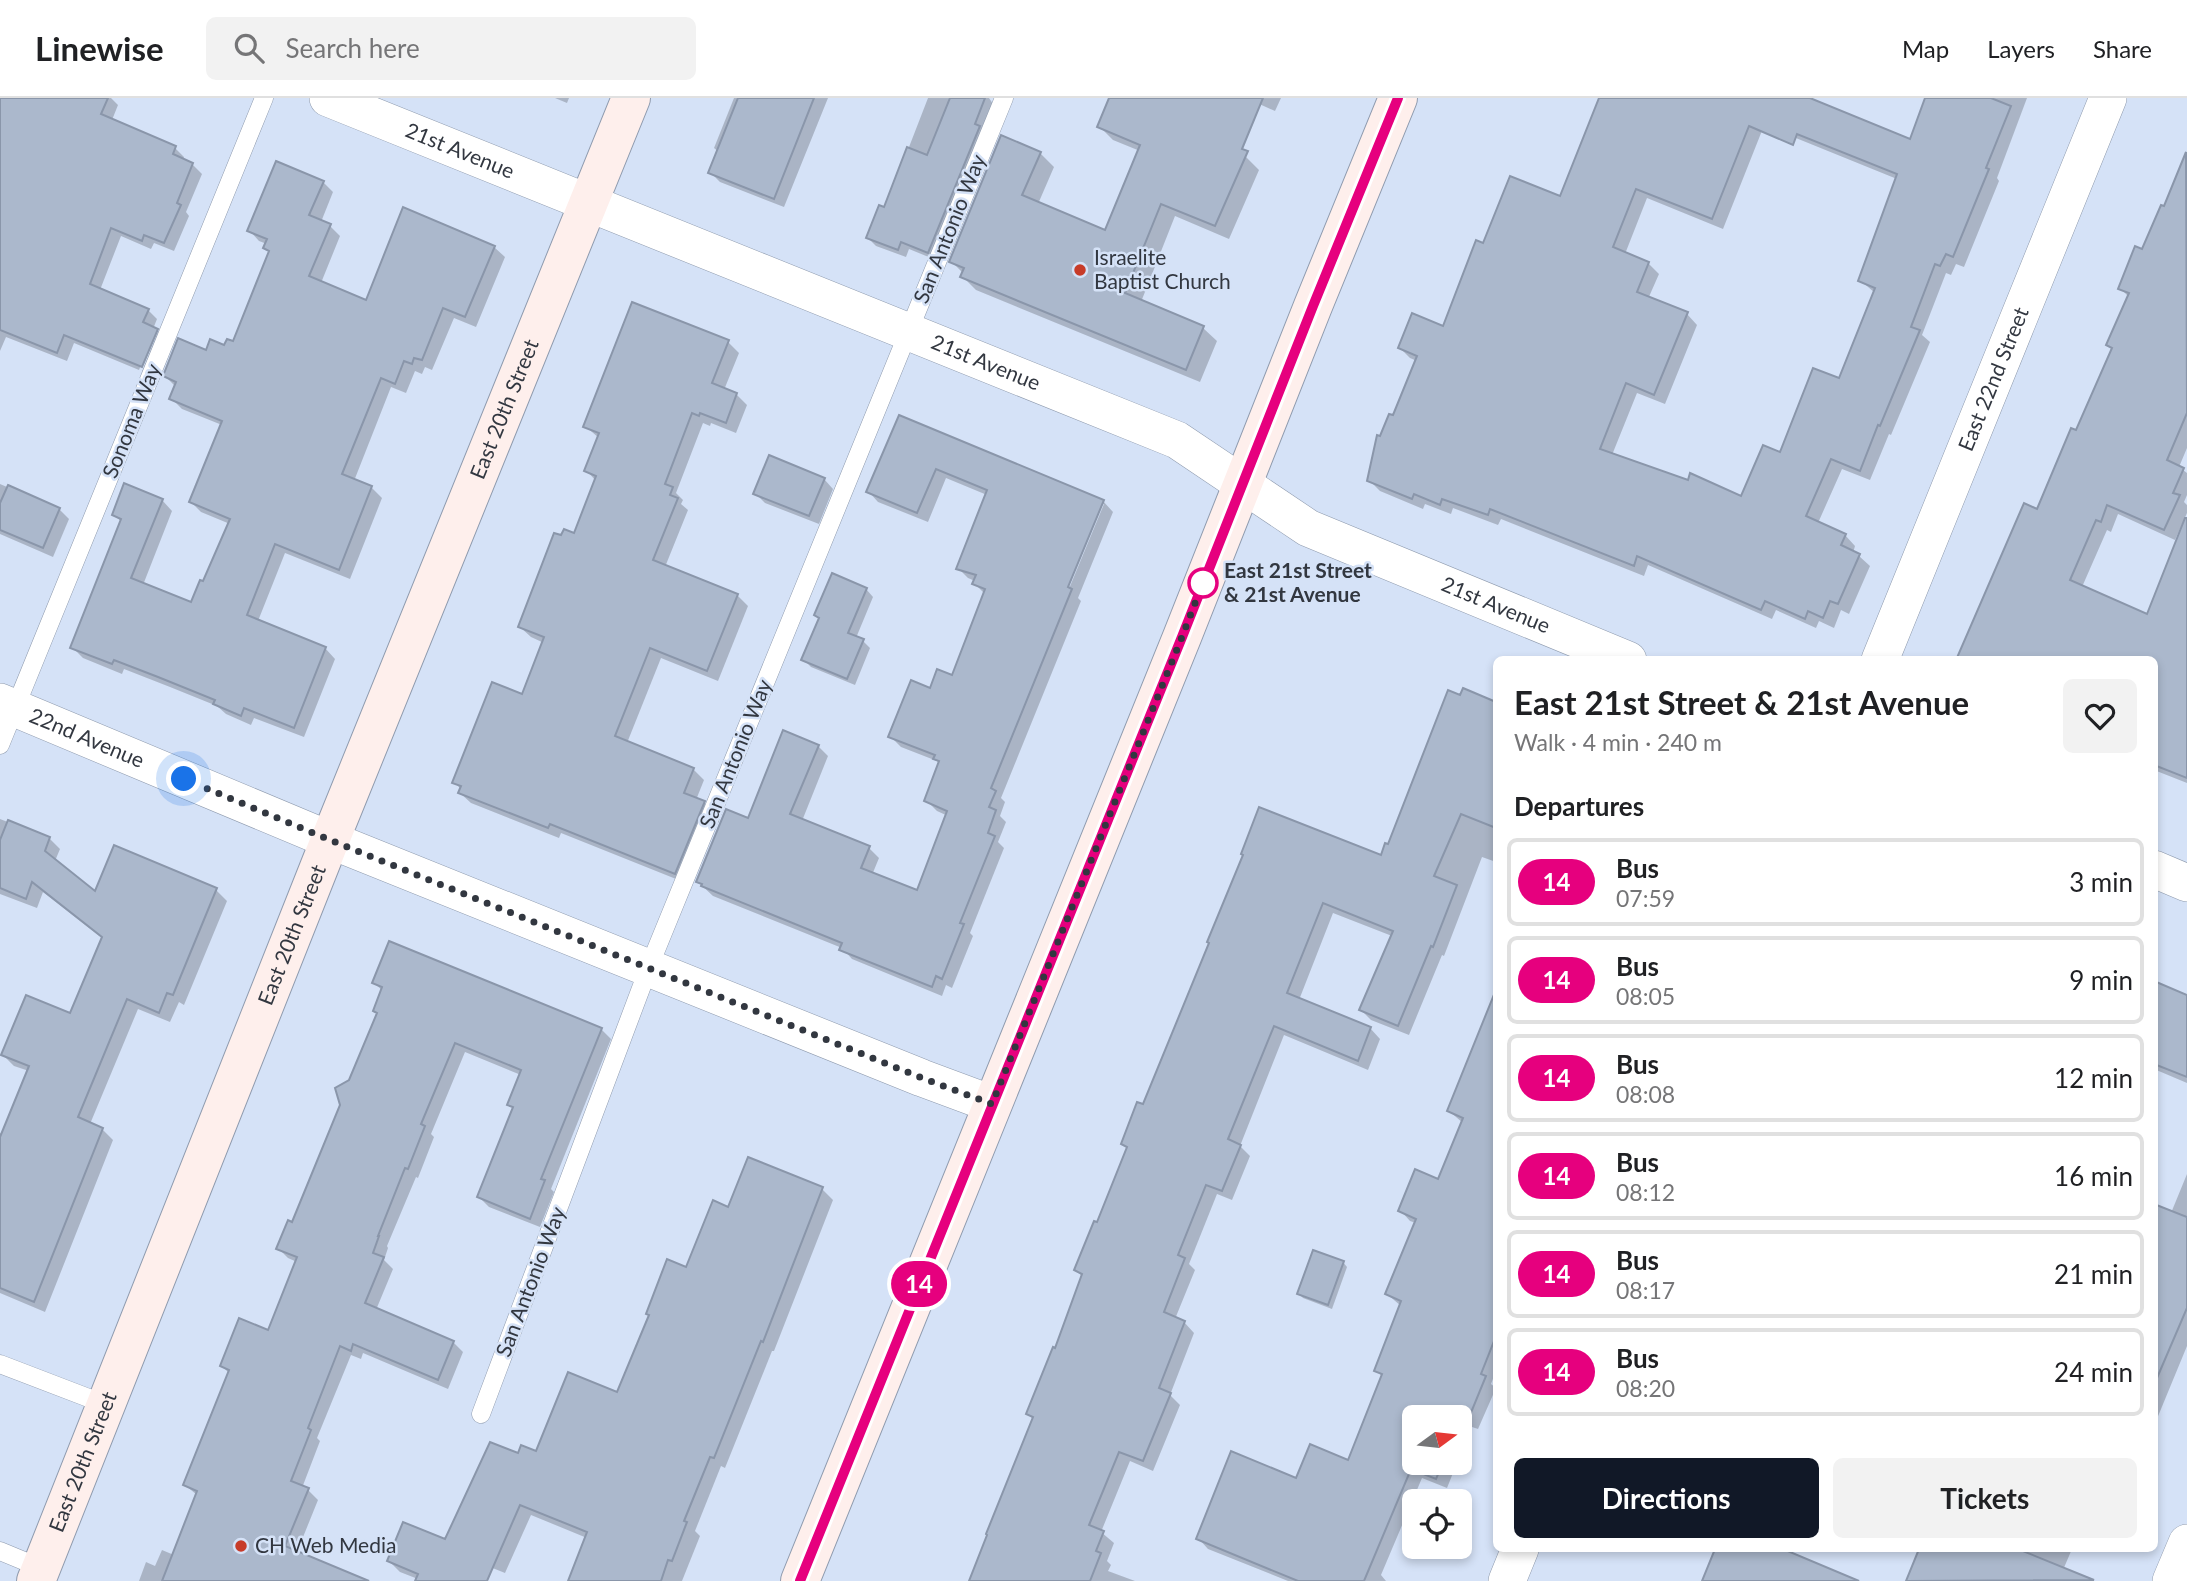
<!DOCTYPE html>
<html lang="en">
<head>
<meta charset="utf-8">
<style>
	body { margin:0; font-family:Lato,sans-serif; background:#f2f2f2; color:#202124; height:100vh; display:flex; flex-direction:column; font-size:26px; white-space:nowrap }
	* { box-sizing:border-box; margin:0 }
	p { font-size:23px; color:#757577 }
	.icon { flex:none; width:38px; height:38px; fill:none; stroke:currentColor; stroke-width:2; stroke-linecap:round; stroke-linejoin:round }
	.map { position:relative; flex:1; overflow:hidden }
	.drawer { position:absolute; left:1493px; top:558px; width:665px; height:896px; display:flex; flex-direction:column; background:#fff; border-radius:10px; box-shadow:0 4px 10px #0003 }
	.drawer>* { flex:none }
	.badge { padding:0 14px; border-radius:23px; font-size:24px; line-height:46px }
	.needle { width:46px; rotate:75deg }
	.tools { position:absolute; left:1402px; top:1307px; display:grid; gap:14px }
	.tools a { display:grid; place-items:center; width:70px; height:70px; border-radius:10px; background:#fff; box-shadow:0 4px 10px #0003; font-size:35px }
	.you { position:absolute; width:35px; height:35px; margin:-18px; border:5px solid #fff; border-radius:50%; background:#1a73e8; box-shadow:0 0 0 10px #1a73e833 }
	.map>.badge { position:absolute; translate:-50% -50%; box-shadow:0 0 0 4px #fff }
	h2 { padding:0 21px; font-size:26px; line-height:63px }
	.round { display:grid; place-items:center; flex:none; width:74px; height:74px; border-radius:10px; background:#f2f2f2 }
	.overview { display:flex; align-items:center; justify-content:space-between; height:119px; padding:0 21px }
	h1 { font-size:33px; font-weight:700; line-height:52px }
	.action { display:flex; gap:14px; margin-top:auto; padding:14px 21px }
	.action a { flex:1; height:80px; border-radius:10px; background:#111827; color:#fff; font-size:28px; font-weight:700; line-height:80px; text-align:center }
	.action a+a { background:#f2f2f2; color:#202124 }
	ul { padding:0; list-style:none }
	li { display:flex; align-items:center; gap:21px; height:88px; margin:0 14px 10px; padding:0 7px; border:4px solid #e0e0e0; border-radius:10px }
	li div { flex:1 }
	li b { display:block; font-size:26px }
	li em { font-style:normal }
	li .badge { min-width:77px; font-weight:700; text-align:center }
	header { display:flex; align-items:center; gap:42px; box-sizing:border-box; height:98px; padding:0 35px; background:#fff; border-bottom:2px solid #e0e0e0 }
	header strong { font-size:33px }
	nav { display:flex; gap:38px; margin-inline-start:auto; font-size:24px }
	.search { width:490px; height:63px; background:#f2f2f2; display:flex; align-items:center; gap:18px; box-sizing:border-box; padding:0 24px; border-radius:10px; color:#757577; font-size:26px }
	.map>svg:first-child { display:block }
	.shadow { fill:#0003; fill-rule:evenodd }
	.building { fill:#abb8cc; stroke:#8a96aa; stroke-width:2; fill-rule:evenodd }
	.lines { fill:none; stroke-linecap:round; stroke-linejoin:round }
	.lane-casing { stroke:#8f9bae; stroke-width:19 }
	.street-casing { stroke:#8f9bae; stroke-width:38 }
	.secondary-casing { stroke:#8f9bae; stroke-width:40 }
	.lane { stroke:#fff; stroke-width:18 }
	.street { stroke:#fff; stroke-width:37 }
	.secondary { stroke:#feefec; stroke-width:38 }
	.line-casing { stroke:#fff; stroke-width:16 }
	.line { stroke:#e6007e; stroke-width:10 }
	.walk { stroke:#323740; stroke-width:7; stroke-dasharray:0 12.6 }
	.poi-dot { fill:#c73b29; stroke:#d5e2f7; stroke-width:2.5 }
	.stop-dot { fill:#fff; stroke:#e6007e; stroke-width:3.5 }
	.labels { text-anchor:middle; stroke-width:5; stroke-linejoin:round; paint-order:stroke }
	.street-label { font-size:21px; fill:#323740; stroke:#d5e2f7 }
	.poi-label { font-size:21px; fill:#323740; stroke:#d5e2f7; text-anchor:start }
	.stop-label { font-size:21px; font-weight:bold; fill:#323740; stroke:#d5e2f7; text-anchor:start }
</style>
</head>
<body>
<header>
<strong>Linewise</strong>
<div class="search"><svg class="icon" aria-label="search" viewBox="0 0 24 24"><circle cx="10" cy="10" r="6"/><path d="M15 15l6 6"/></svg>Search here</div>
<nav><a>Map</a><a>Layers</a><a>Share</a></nav>
</header>
<div class="map">
<svg width="2187" height="1483" viewBox="0 0 2187 1483">
	<rect width="100%" height="100%" fill="#d5e2f7"/>
	<g class="shadow">
		<polygon points="0,0 111,0 118,7 112,22 175,50 184,59 183,63 192,66 202,76 186,114 189,118 174,153 154,145 151,151 121,138 100,192 148,212 157,221 153,231 157,232 166,241 151,278 142,274 158,234 154,234 139,272 74,245 67,263 6,239 0,253"/>
		<polygon points="555,0 569,0 567,5"/>
		<polygon points="734,0 828,0 784,109 720,84 710,74 719,54 714,50"/>
		<polygon points="928,0 989,0 993,6 936,162 909,151 906,159 876,148 868,140 885,111"/>
		<polygon points="1246,0 1281,0 1275,13"/>
		<polygon points="1601,0 1747,0 1769,15 1723,131 1647,100 1625,156 1648,165 1659,176 1648,201 1687,216 1697,227 1665,306 1637,295 1612,357 1742,400 1781,356 1840,282 1875,195 1860,182 1897,81 1786,36 1786,0 1805,0 1911,44 1927,0 2027,0 1997,80 1999,83 1964,169 1956,166 1951,177 1946,175 1922,237 1930,244 1891,337 1889,336 1870,382 1842,371 1818,425 1845,437 1855,448 1853,455 1859,458 1870,468 1849,516 1841,512 1834,530 1819,523 1816,530 1776,512 1772,521 1648,467 1644,478 1501,421 1498,427 1453,410 1451,416 1425,406 1423,411 1380,393 1369,382 1381,340 1394,320 1417,263 1410,260 1400,250 1444,230 1484,147 1560,100"/>
		<polygon points="1099,28 1245,58 1259,72 1229,141 1175,118 1141,204 1203,230 1217,243 1200,284 976,192 962,178 963,175 951,163 1040,55 1054,69 1038,106 1106,134 1140,53 1113,42"/>
		<polygon points="2187,56 2187,350 2179,369 2187,375 2187,397 2184,404 2187,407 2187,415 2175,442 2118,416 2111,434 2107,432 2082,489 2148,518 2187,470 2187,685 2154,672 2154,562 1958,562 2077,335 2113,251 2108,247 2129,199 2120,190 2143,154 2165,111"/>
		<polygon points="323,84 333,94 321,124 330,128 340,138 321,185 367,204 494,149 505,159 476,229 454,220 432,272 425,269 422,276 415,273 406,295 391,289 354,383 371,389 382,400 350,481 285,455 258,523 325,550 335,561 304,639 254,620 251,627 226,616 217,608 170,589 124,571 122,576 83,560 73,550 122,424 114,417 162,402 172,413 143,487 192,506 204,486 230,426 201,414 191,404 222,327 182,311 171,300 176,289 165,278 207,254 234,245 270,155 265,150 267,146 259,143 249,132"/>
		<polygon points="633,206 728,244 739,255 724,292 736,296 747,307 736,335 711,325 710,328 703,325 676,395 683,402 681,406 688,412 665,469 737,497 748,508 718,583 661,560 627,645 693,671 704,682 696,702 704,704 714,715 686,785 561,735 559,740 471,705 460,695 461,691 454,684 523,598 544,545 531,539 520,529 562,440 575,437 596,383 586,372 599,340 585,328"/>
		<path d="M900,319L1103,403L1113,414L1078,500L1081,503L1001,700L1005,704L1000,718L1006,724L998,744L1004,750L970,835L973,838L952,890L946,887L942,898L852,861L842,850L713,798L698,784L749,722L818,648L828,658L802,723L869,750L879,760L872,777L918,794L948,718L937,713L926,702L940,666L937,663L901,649L890,638L931,592L953,579L985,496L974,485L975,483L968,480L958,470L987,397L946,380L928,424L878,404L868,393ZM1100,406H1104L1066,498L1063,497Z"/>
		<polygon points="824,381 833,391 819,426 765,405 755,395"/>
		<polygon points="0,386 59,411 69,421 53,459 0,436"/>
		<polygon points="866,491 873,499 856,540 863,543 870,550 855,587 811,569 803,561"/>
		<polygon points="1464,592 1496,605 1496,764 1482,759 1444,858 1442,857 1409,937 1371,922 1361,912 1392,838 1333,815 1299,902 1370,930 1380,941 1368,972 1284,937 1240,1048 1250,1058 1232,1102 1217,1096 1189,1166 1195,1172 1175,1221 1184,1224 1194,1235 1170,1297 1180,1307 1153,1373 1130,1363 1101,1434 1114,1445 1107,1463 1111,1467 1108,1473 1135,1483 969,1483 1034,1322 1028,1316 1056,1252 1083,1179 1076,1172 1098,1127 1128,1051 1123,1045 1144,1009 1210,846 1382,759 1389,749"/>
		<polygon points="0,721 49,740 60,751 55,763 95,795 114,749 216,792 227,803 184,907 179,904 170,924 138,911 90,1026 102,1031 113,1042 45,1214 0,1195 0,1035 3,1036 29,973 14,968 3,957 70,918 103,841 43,794 37,810 0,796"/>
		<polygon points="374,885 601,931 611,941 551,1091 554,1094 540,1129 489,1109 479,1099 514,1011 509,1006 521,977 465,954 431,1036 434,1039 418,1080 416,1079 387,1148 388,1150 384,1162 393,1171 376,1212 453,1244 463,1254 448,1291 363,1255 361,1261 351,1257 317,1340 320,1343 302,1390 308,1392 318,1402 297,1454 329,1483 139,1483 146,1464 155,1468 162,1452 174,1457 197,1397 185,1387 229,1275 222,1268 269,1234 297,1164 288,1160 278,1150 293,1127 378,916 383,893"/>
		<polygon points="2154,885 2187,899 2187,985 2154,971"/>
		<polygon points="1488,917 1496,921 1496,1273 1491,1286 1496,1290 1478,1331 1472,1329 1460,1359 1460,1320 1414,1320 1414,1365 1457,1365 1447,1390 1422,1380 1381,1477 1386,1483 1288,1483 1208,1451 1198,1440 1297,1382 1349,1365 1383,1279 1376,1272 1401,1208 1387,1196 1416,1125 1410,1123 1400,1112 1439,1083 1463,1025 1449,1013"/>
		<polygon points="2187,1076 2187,1248 2154,1328 2154,1110 2171,1115"/>
		<polygon points="822,1091 833,1102 774,1253 772,1253 725,1370 721,1368 695,1433 700,1438 682,1483 570,1483 587,1440 531,1417 505,1475 480,1465 473,1483 417,1483 418,1481 400,1474 389,1463 446,1443 519,1357 537,1355 618,1296 687,1171 729,1111"/>
		<polygon points="1343,1164 1347,1169 1332,1211 1303,1200 1299,1196"/>
		<polygon points="1921,1451 2072,1451 2063,1472 2076,1477 2082,1483 1908,1483"/>
	</g>
	<g class="building">
		<polygon points="0,0 108,0 101,16 176,48 173,56 193,65 177,105 181,107 164,145 144,137 142,143 111,130 90,186 149,211 143,224 158,231 142,269 64,237 57,255 0,232"/>
		<polygon points="738,0 814,0 774,101 708,75"/>
		<polygon points="950,0 985,0 975,26 980,28 928,155 901,144 898,152 866,140 879,107 884,109 907,49 927,57"/>
		<polygon points="1109,0 1263,0 1242,51 1248,53 1215,128 1161,106 1125,195 1204,228 1186,272 960,179 964,170 949,164 1001,37 1041,54 1022,97 1105,132 1140,47 1097,29"/>
		<path d="M1599,0H1810L1910,41L1925,0H1991L2011,8L1986,70L1989,71L1953,159L1946,156L1940,168L1935,166L1911,229L1920,232L1880,328L1878,327L1860,373L1831,361L1806,418L1846,436L1841,447L1860,456L1838,506L1830,503L1823,520L1808,513L1805,521L1765,503L1761,512L1637,458L1634,468L1490,411L1488,417L1442,401L1440,407L1414,396L1412,401L1367,383L1377,337L1380,338L1389,316L1393,317L1417,258L1398,250L1412,215L1443,228L1476,142L1483,145L1510,78L1560,98ZM1749,28L1793,47L1797,36L1897,76L1858,183L1875,190L1839,280L1813,270L1780,354L1763,347L1741,398L1690,375L1688,382L1600,351L1626,285L1654,297L1688,214L1637,194L1649,164L1613,149L1636,91L1712,121Z"/>
		<polygon points="2186,54 2187,315 2167,362 2184,370 2173,395 2180,397 2164,432 2107,407 2101,424 2096,422 2070,482 2147,516 2185,420 2187,420 2187,680 2154,667 2154,562 1956,562 2024,405 2037,411 2071,330 2076,332 2112,250 2106,247 2129,195 2118,191 2135,148 2142,151 2161,107 2164,108"/>
		<polygon points="276,63 324,83 309,117 331,126 309,178 366,202 403,109 495,148 465,219 443,210 422,262 414,260 412,266 404,263 395,286 381,280 342,376 372,388 339,472 275,446 247,517 326,549 294,630 244,610 241,618 213,606 215,602 158,579 114,562 112,566 70,550 121,421 112,417 124,385 163,401 131,480 191,504 200,482 203,483 230,421 189,404 222,323 169,301 176,284 163,278 178,240 206,252 210,241 224,247 227,241 233,243 269,153 263,150 267,141 247,133"/>
		<polygon points="632,204 729,242 712,285 737,295 726,325 700,315 699,318 692,315 665,386 673,389 670,397 678,400 653,462 738,496 707,573 650,550 615,638 694,670 684,695 705,703 675,776 550,726 548,730 458,695 461,688 452,685 492,584 522,596 544,539 518,529 554,435 561,437 564,431 574,435 596,378 584,373 599,335 583,329"/>
		<polygon points="899,317 1104,402 1068,489 1072,491 991,690 996,693 989,709 996,712 988,735 995,738 960,825 964,826 942,881 936,878 932,889 839,852 842,845 701,788 702,786 696,784 726,711 748,720 783,632 819,647 790,716 870,748 861,770 917,792 947,713 924,703 939,663 933,661 935,657 888,639 911,582 930,590 937,571 952,577 985,491 972,486 976,477 956,471 987,392 936,371 917,415 866,394"/>
		<polygon points="769,357 825,380 809,418 753,396"/>
		<polygon points="8,387 60,410 43,450 0,432 0,405"/>
		<polygon points="832,475 867,490 848,535 864,541 847,581 801,562 819,520 814,517"/>
		<polygon points="1463,590 1496,604 1496,730 1461,716 1434,778 1457,787 1433,849 1431,848 1398,928 1359,912 1393,833 1323,805 1287,895 1371,929 1358,963 1274,928 1228,1041 1241,1047 1222,1093 1206,1087 1178,1157 1185,1160 1164,1214 1185,1223 1159,1290 1171,1295 1143,1363 1119,1354 1089,1427 1104,1433 1096,1453 1101,1455 1090,1483 969,1483 987,1437 986,1436 1033,1319 1026,1316 1053,1249 1055,1250 1082,1176 1074,1172 1094,1123 1097,1124 1127,1049 1121,1046 1137,1004 1143,1006 1209,845 1207,844 1243,757 1241,756 1259,709 1381,757 1385,745 1388,746 1448,592 1460,597"/>
		<polygon points="8,722 50,739 45,753 95,793 114,747 217,790 173,897 167,895 159,915 127,901 78,1019 103,1030 34,1204 0,1190 0,1039 29,968 1,957 26,897 70,915 102,839 32,784 26,801 0,790 0,742"/>
		<polygon points="389,843 602,930 541,1081 545,1082 530,1121 477,1099 513,1009 507,1007 521,972 455,945 421,1026 425,1028 408,1071 405,1070 378,1138 379,1138 373,1155 384,1159 365,1205 454,1243 438,1282 353,1246 351,1253 340,1248 308,1330 311,1332 291,1383 309,1390 285,1448 369,1483 162,1483 197,1393 183,1387 229,1272 220,1268 239,1220 268,1232 297,1159 276,1151 288,1122 292,1124 340,1007 335,990 349,982 377,915 373,913 382,889 372,885"/>
		<polygon points="2154,883 2187,897 2187,979 2154,966"/>
		<polygon points="1495,894 1496,1238 1481,1276 1486,1278 1468,1322 1461,1319 1460,1323 1460,1320 1414,1320 1414,1365 1443,1365 1436,1381 1411,1371 1364,1483 1298,1483 1196,1441 1231,1353 1296,1380 1310,1346 1348,1362 1382,1276 1374,1273 1401,1203 1385,1196 1416,1121 1398,1113 1415,1071 1438,1081 1463,1020 1447,1013"/>
		<polygon points="748,1059 823,1089 763,1244 761,1243 714,1360 710,1359 684,1423 687,1424 672,1463 668,1462 661,1483 568,1483 587,1434 520,1407 487,1483 415,1483 418,1476 387,1463 403,1424 445,1441 490,1344 518,1355 521,1347 536,1353 568,1274 617,1294 649,1217 646,1216 667,1161 686,1169 713,1102 728,1109"/>
		<polygon points="2154,1106 2187,1119 2187,1210 2154,1287"/>
		<polygon points="1313,1152 1344,1163 1328,1207 1297,1196"/>
		<polygon points="1715,1451 1783,1451 1859,1483 1702,1483"/>
		<polygon points="1919,1451 2018,1451 2094,1482 1906,1483"/>
	</g>
	<g class="lines">
		<defs>
			<g id="lane">
				<polyline points="0,647 264,0"/>
				<polyline points="0,1266 107,1307"/>
				<polyline points="481,1316 649,869 1004,0"/>
				<polyline points="0,1453 41,1470"/>
			</g>
			<g id="street">
				<path id="s1" d="M328,0L1177,342L1308,430L1628,562"/>
				<path id="s2" d="M1880,562L2108,0"/>
				<path id="s3" d="M0,604L330,742L922,980L992,1006"/>
				<polyline points="2154,771 2187,785"/>
				<polyline points="1507,1483 1520,1451"/>
				<polyline points="2171,1483 2187,1445"/>
			</g>
			<g id="secondary">
				<path id="s4" d="M36,1483L330,742L631,0"/>
				<polyline points="800,1483 1182,539 1313,208 1398,0"/>
			</g>
		</defs>
		<use href="#lane" class="lane-casing"/>
		<use href="#street" class="street-casing"/>
		<use href="#secondary" class="secondary-casing"/>
		<use href="#lane" class="lane"/>
		<use href="#street" class="street"/>
		<use href="#secondary" class="secondary"/>
	</g>
	<g class="lines">
		<defs>
			<polyline id="line" points="800,1483 1182,539 1313,208 1398,0"/>
		</defs>
		<use href="#line" class="line-casing"/>
		<use href="#line" class="line"/>
		<polyline class="walk" points="184,681 330,742 922,980 992,1006 1182,539 1204,482 1203,485"/>
	</g>
	<g class="poi-dot">
		<circle cx="1080" cy="172" r="7"/>
		<circle cx="241" cy="1448" r="7"/>
	</g>
	<circle class="stop-dot" cx="1203" cy="485" r="14"/>
	<g class="labels">
		<g class="street-label">
			<text dy="7" stroke="none"><textPath href="#s1" startOffset="142">21st Avenue</textPath></text>
			<text transform="translate(950 131) rotate(-68)" y="7">San Antonio Way</text>
			<text dy="7" stroke="none"><textPath href="#s1" startOffset="709">21st Avenue</textPath></text>
			<text dy="7" stroke="none"><textPath href="#s2" startOffset="303">East 22nd Street</textPath></text>
			<text dy="7" stroke="none"><textPath href="#s4" startOffset="1262">East 20th Street</textPath></text>
			<text transform="translate(132 323) rotate(-68)" y="7">Sonoma Way</text>
			<text dy="7" stroke="none"><textPath href="#s1" startOffset="1276">21st Avenue</textPath></text>
			<text dy="7" stroke="none"><textPath href="#s3" startOffset="94">22nd Avenue</textPath></text>
			<text transform="translate(736 656) rotate(-68)" y="7">San Antonio Way</text>
			<text dy="7" stroke="none"><textPath href="#s4" startOffset="695">East 20th Street</textPath></text>
			<text transform="translate(531 1184) rotate(-69)" y="7">San Antonio Way</text>
			<text dy="7" stroke="none"><textPath href="#s4" startOffset="128">East 20th Street</textPath></text>
		</g>
		<g class="poi-label">
			<text x="1094" y="167">Israelite<tspan x="1094" dy="24">Baptist Church</tspan></text>
			<text x="255" y="1455">CH Web Media</text>
		</g>
		<g class="stop-label">
			<text x="1224" y="480">East 21st Street<tspan x="1224" dy="24">&amp; 21st Avenue</tspan></text>
		</g>
	</g>
</svg>
<div class="tools">
<a><svg class="needle" viewBox="-14 -14 28 28"><path d="M0-13l5 13h-10z" fill="#e53935"/><path d="M0 13l5-13h-10z" fill="#757577"/></svg></a>
<a><svg class="icon" aria-label="locate" viewBox="0 0 24 24"><circle cx="12" cy="12" r="6"/><path d="M12 2v4M12 18v4M2 12h4M18 12h4"/></svg></a>
</div>
<div class="you" style="left:184px;top:681px"></div>
<b class="badge" style="left:919px;top:1186px;background:#e6007e;color:#fff">14</b>
<section class="drawer">
<div class="overview"><div><h1>East 21st Street &amp; 21st Avenue</h1><p>Walk · 4 min · 240 m</p></div><a class="round"><svg class="icon" aria-label="heart" viewBox="0 0 24 24"><path d="M12 20l-8-8c-3-5 5-10 8-4 3-6 11-1 8 4z"/></svg></a></div>
<h2>Departures</h2>
<ul>
<li><span class="badge" style="background:#e6007e;color:#fff">14</span><div><b>Bus</b><p>07:59</p></div><em>3 min</em></li>
<li><span class="badge" style="background:#e6007e;color:#fff">14</span><div><b>Bus</b><p>08:05</p></div><em>9 min</em></li>
<li><span class="badge" style="background:#e6007e;color:#fff">14</span><div><b>Bus</b><p>08:08</p></div><em>12 min</em></li>
<li><span class="badge" style="background:#e6007e;color:#fff">14</span><div><b>Bus</b><p>08:12</p></div><em>16 min</em></li>
<li><span class="badge" style="background:#e6007e;color:#fff">14</span><div><b>Bus</b><p>08:17</p></div><em>21 min</em></li>
<li><span class="badge" style="background:#e6007e;color:#fff">14</span><div><b>Bus</b><p>08:20</p></div><em>24 min</em></li>
</ul>
<div class="action"><a>Directions</a><a>Tickets</a></div>
</section>
</div>
</body>
</html>
